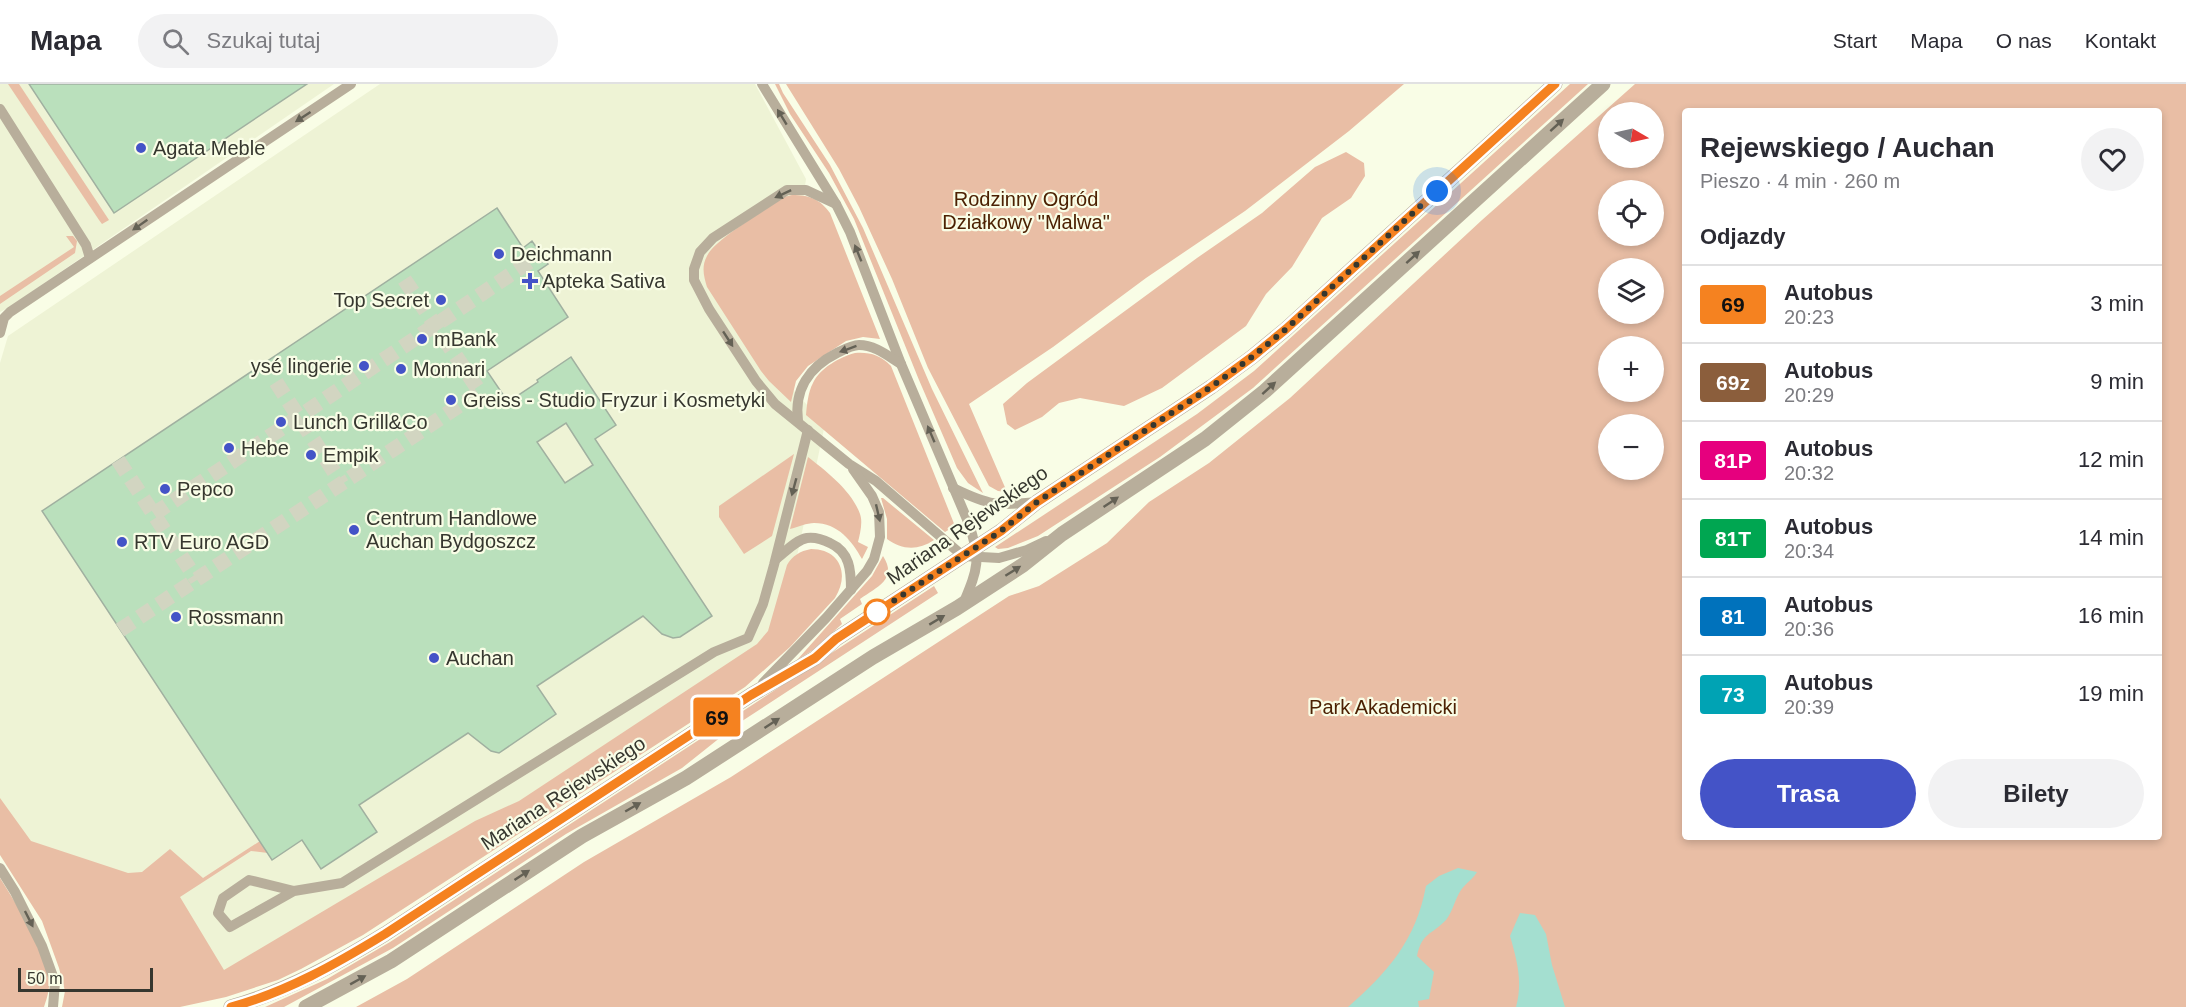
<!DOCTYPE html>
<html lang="pl">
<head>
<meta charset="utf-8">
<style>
	body { margin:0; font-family:Arial,sans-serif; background:#f2f2f3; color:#2b2b33; height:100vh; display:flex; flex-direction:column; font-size:22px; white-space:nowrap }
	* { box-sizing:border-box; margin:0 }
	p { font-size:20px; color:#7c7c81 }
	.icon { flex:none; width:33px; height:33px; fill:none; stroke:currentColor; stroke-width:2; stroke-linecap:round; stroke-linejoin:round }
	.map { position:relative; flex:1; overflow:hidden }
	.sheet { position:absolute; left:1682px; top:24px; width:480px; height:732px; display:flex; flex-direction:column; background:#fff; border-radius:6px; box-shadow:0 3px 9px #0003 }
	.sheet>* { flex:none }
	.badge { padding:0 12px; border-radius:4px; font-size:21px; line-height:39px }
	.needle { width:39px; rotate:99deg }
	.buttons { position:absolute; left:1598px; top:18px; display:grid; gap:12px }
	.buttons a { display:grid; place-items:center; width:66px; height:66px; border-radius:50%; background:#fff; box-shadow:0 3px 9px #0003; font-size:30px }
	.scale { position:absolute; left:18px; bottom:15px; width:135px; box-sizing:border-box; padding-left:6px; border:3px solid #36372f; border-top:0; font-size:16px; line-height:21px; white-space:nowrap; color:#36372f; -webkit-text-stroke:4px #f9fde6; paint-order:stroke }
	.you { position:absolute; width:30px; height:30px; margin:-15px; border:4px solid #fff; border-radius:50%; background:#1a73e8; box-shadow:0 0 0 9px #1a73e833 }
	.map>.badge { position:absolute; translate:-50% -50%; box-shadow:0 0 0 3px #fff }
	h2 { padding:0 18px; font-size:22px; line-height:54px }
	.round { display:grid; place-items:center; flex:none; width:63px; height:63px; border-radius:32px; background:#f2f2f3 }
	.head { display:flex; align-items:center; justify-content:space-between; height:102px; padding:0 18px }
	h1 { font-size:28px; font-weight:700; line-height:45px }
	.action { display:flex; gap:12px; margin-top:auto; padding:12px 18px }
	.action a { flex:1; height:69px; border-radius:36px; background:#4453c7; color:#fff; font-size:24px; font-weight:700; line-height:69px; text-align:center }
	.action a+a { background:#f2f2f3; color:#2b2b33 }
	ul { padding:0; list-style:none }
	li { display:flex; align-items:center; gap:18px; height:78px; padding:0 18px; border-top:2px solid #e1e1e2 }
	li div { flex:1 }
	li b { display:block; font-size:22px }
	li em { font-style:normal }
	li .badge { min-width:66px; font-weight:700; text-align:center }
	header { display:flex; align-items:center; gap:36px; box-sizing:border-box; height:84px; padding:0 30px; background:#fff; border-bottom:2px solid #e1e1e2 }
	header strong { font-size:28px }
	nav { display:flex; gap:33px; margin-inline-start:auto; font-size:21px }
	.search { width:420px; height:54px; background:#f2f2f3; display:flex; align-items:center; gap:15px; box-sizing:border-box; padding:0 21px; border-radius:33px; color:#7c7c81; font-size:22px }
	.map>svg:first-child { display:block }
	.built { fill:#eef3d5 }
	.green { fill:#e9bea5; fill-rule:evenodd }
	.water { fill:#a4dfd0 }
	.building { fill:#bae0bc; stroke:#a0b0a0; stroke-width:1.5; fill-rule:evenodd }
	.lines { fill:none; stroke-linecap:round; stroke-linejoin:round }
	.pedestrian-tunnel { stroke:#d2d5c1; stroke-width:15; stroke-dasharray:15 8; stroke-linecap:butt }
	.service { stroke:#b8ae9b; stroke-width:10 }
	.tertiary { stroke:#b8ae9b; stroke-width:15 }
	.oneway { fill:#646155 }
	.line-casing { stroke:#fff; stroke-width:14 }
	.line { stroke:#f58220; stroke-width:9 }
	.walk { stroke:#36372f; stroke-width:6; stroke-dasharray:0 10.8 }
	.poi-dot { fill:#4453c7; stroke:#f9fde6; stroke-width:2 }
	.stop-dot { fill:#fff; stroke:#f58220; stroke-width:3 }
	.labels { text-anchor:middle; stroke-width:4.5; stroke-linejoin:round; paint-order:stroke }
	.poi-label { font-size:20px; fill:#36372f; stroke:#f9fde6; text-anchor:start }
	.park-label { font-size:20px; fill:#4c2103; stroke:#f9fde6 }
	.street-label { font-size:20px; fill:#36372f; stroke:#f9fde6 }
</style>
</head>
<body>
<header>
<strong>Mapa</strong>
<div class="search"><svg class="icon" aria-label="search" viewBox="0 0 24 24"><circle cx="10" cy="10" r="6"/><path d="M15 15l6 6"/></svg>Szukaj tutaj</div>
<nav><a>Start</a><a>Mapa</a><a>O nas</a><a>Kontakt</a></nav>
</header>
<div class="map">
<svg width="2186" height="923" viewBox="0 0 2186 923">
	<rect width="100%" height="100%" fill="#f9fde6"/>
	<g class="built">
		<polygon points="0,0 334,0 8,224 0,228"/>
		<polygon points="380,0 755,0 806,95 778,290 825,340 782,543 523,724 221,895 17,761 0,735 0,279 8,252"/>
	</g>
	<g class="green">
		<polygon points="8,0 19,0 109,136 102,140 99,136"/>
		<polygon points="775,0 779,0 783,9 830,81 863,144 932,305 983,409 968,399 957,384 919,296 854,135 829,89 790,30"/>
		<polygon points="786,0 1404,0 1349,47 1245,127 1146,194 1053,263 969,320 1007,408 998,407 989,402 928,284 892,195 859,123 839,85"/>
		<polygon points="1570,0 1588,0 1253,304 1160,373 1038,452 1008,464 998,465 995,463 1197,330 1254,287"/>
		<path d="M1635,0H2186V923H356L407,895L584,778L731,693L1009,512L1039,502L1107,459L1149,418L1209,379L1290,314L1482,136ZM1684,27H2158V753H1684ZM1608,28H1653V74H1608ZM1608,106H1653V152H1608ZM1608,184H1653V230H1608ZM1608,262H1653V308H1608ZM1608,340H1653V386H1608Z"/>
		<polygon points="1346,68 1364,79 1365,92 1351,114 1322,134 1292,183 1266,210 1246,242 1162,304 1124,322 1080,314 1059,319 1042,333 1015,346 1007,340 1003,320 1027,299 1197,174 1262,129 1315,83"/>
		<path d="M792,111C809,111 820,115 830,129L880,255L863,253L846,257L808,282L796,297L791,318L769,297L761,287L707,203C704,193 701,183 707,172C716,154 766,126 784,113Z"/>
		<polygon points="66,152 73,152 77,157 75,169 0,220 0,212 74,163"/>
		<path d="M855,269C870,268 880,271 891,282L955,442L945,448L806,331C807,321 808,308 813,299C820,284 840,273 855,269Z"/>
		<polygon points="794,370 772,452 744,470 719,433 719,422"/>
		<path d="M808,373C826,387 852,407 860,430C863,438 860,450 858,458L868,463L862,475C852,457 838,439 814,439C807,439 798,443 790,445Z"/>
		<path d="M881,414H883L934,456C918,467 902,466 887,455V435Z"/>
		<path d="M811,465C840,465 850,490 835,514L790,563L745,603L363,851L301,885L278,896L226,913L180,923H62L65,907L59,884L42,837L0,771V714L31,757L128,789L142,788L170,765L203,794L260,757L268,769L251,767L180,813L224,886L475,737L519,717L757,560L768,547L787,481C792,472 800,467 811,465Z"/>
		<path d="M883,472C898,495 877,503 860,515L862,520L840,535L842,540L813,566L797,576L872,492Z"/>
		<polygon points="934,502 938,509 736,641 682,684 566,750 393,864 284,923 265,923 327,895 390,858"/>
		<path d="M0,794C14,816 48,871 49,895C50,905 47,914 44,923H0Z"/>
	</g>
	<g class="water">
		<path d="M1458,784L1477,788C1473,795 1466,799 1461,806C1455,815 1453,827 1446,836C1432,851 1422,848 1417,872L1434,888L1429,915L1418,917L1419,923H1348C1388,888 1416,856 1426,802L1439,792Z"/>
		<path d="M1520,829L1535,831L1546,850L1552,881L1565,923H1516C1523,898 1517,876 1510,852Z"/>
	</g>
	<g class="building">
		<polygon points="29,0 307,0 114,129"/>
		<path d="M497,124L523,164L532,157L548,180L538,187L568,233L487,287L508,318L538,298L537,296L571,273L616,341L595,355L712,532L680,553L673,554L662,550L643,532L537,602L556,630L499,669L491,667L468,649L359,721L377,748L321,785L302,756L272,776L42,427ZM566,339L593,381L565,399L537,358Z"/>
	</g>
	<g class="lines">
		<g class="pedestrian-tunnel">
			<polyline points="276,298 342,400"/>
			<polyline points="118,376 197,496"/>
			<polyline points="154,430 541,170"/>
			<polyline points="120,546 480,308 400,189"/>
		</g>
		<g class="service">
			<path d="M762,0L836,120L850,148L901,280L969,440C981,476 978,484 964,518"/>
			<polyline points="0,25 86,161 90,174"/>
			<polyline points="836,120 806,106 787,106 713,154 700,168 694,185 694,196 709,225 756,297 775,320 849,380 876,397 963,472 999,474 1027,466 1046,457"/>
			<polyline points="0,249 4,234 10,228 351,0"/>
			<path d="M798,337C794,306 809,283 837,269C843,266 852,261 859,261C875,261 888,272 901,280"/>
			<path d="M953,404C990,422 997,422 1037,418"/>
			<path d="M776,475C785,468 796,456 807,454C815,453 824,456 830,459C850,468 851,486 851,506"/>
			<polyline points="763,599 826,534 867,487 874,475 880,453 879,428 872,412 853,385"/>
			<polyline points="0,784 15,808 42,862 55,898 53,923"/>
			<polyline points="294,807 249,796 223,814 218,829 230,843 294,807 342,799 714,568 748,554 763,520 774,481 808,346"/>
		</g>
		<g class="tertiary">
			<path d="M231,923C287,907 336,880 385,850L751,611L815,574L836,555L1001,447L1037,418L1211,303L1252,273L1286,245L1555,0"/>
			<polyline points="306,923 391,877 582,752 686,694 873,573 957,524 1023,481 1062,450 1205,355 1265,307 1603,0"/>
		</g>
	</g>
	<defs><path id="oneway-solid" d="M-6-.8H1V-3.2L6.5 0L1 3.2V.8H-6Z" transform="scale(1.5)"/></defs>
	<g class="oneway">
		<use href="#oneway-solid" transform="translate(303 33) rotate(147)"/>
		<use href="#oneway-solid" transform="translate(782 33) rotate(-121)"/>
		<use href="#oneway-solid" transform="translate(1557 41) rotate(-42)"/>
		<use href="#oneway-solid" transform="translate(783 110) rotate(155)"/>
		<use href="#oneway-solid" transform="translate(140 141) rotate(145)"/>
		<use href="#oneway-solid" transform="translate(858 169) rotate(-112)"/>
		<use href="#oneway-solid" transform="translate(1413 173) rotate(-42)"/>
		<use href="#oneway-solid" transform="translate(728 255) rotate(57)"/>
		<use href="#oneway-solid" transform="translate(848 265) rotate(160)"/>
		<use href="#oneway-solid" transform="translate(1269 304) rotate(-42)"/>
		<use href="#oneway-solid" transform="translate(931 350) rotate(-113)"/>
		<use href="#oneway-solid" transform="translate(794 403) rotate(105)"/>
		<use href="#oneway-solid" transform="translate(1111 418) rotate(-34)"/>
		<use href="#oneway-solid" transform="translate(878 429) rotate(77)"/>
		<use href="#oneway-solid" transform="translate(1013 487) rotate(-32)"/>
		<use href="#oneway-solid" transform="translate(937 536) rotate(-31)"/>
		<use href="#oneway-solid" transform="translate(772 639) rotate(-33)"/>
		<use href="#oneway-solid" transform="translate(633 723) rotate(-30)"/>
		<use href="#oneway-solid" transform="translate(522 791) rotate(-33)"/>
		<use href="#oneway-solid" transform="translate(29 835) rotate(63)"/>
		<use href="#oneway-solid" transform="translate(358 896) rotate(-29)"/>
	</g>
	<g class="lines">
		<defs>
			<path id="line" d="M231,923C287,908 336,880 385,850L751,611L815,574L836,555L1001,447L1037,418L1211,303L1252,273L1286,245L1555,0"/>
		</defs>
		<use href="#line" class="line-casing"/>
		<use href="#line" class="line"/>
		<polyline class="walk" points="877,528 872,531 1001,447 1037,418 1211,303 1252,273 1286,245 1437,107"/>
	</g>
	<g class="poi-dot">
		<circle cx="141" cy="64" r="6"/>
		<circle cx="499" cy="170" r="6"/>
		<path d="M527 188h6v6h6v6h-6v6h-6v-6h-6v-6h6z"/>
		<circle cx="441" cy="216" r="6"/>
		<circle cx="422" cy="255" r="6"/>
		<circle cx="364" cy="282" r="6"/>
		<circle cx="401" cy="285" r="6"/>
		<circle cx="451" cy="316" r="6"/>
		<circle cx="281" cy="338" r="6"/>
		<circle cx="229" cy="364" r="6"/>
		<circle cx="311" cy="371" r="6"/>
		<circle cx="165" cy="405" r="6"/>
		<circle cx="354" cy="446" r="6"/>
		<circle cx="122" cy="458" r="6"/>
		<circle cx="176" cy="533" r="6"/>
		<circle cx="434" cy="574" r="6"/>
	</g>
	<circle class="stop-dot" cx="877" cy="528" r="12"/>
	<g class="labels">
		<g class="poi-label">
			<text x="153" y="71">Agata Meble</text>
			<text x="511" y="177">Deichmann</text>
			<text x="542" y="204">Apteka Sativa</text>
			<text x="429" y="223" text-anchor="end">Top Secret</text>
			<text x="434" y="262">mBank</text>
			<text x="352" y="289" text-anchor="end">ysé lingerie</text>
			<text x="413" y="292">Monnari</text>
			<text x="463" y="323">Greiss - Studio Fryzur i Kosmetyki</text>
			<text x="293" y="345">Lunch Grill&amp;Co</text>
			<text x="241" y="371">Hebe</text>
			<text x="323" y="378">Empik</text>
			<text x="177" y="412">Pepco</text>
			<text x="366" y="441">Centrum Handlowe<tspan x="366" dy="23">Auchan Bydgoszcz</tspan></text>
			<text x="134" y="465">RTV Euro AGD</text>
			<text x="188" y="540">Rossmann</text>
			<text x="446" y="581">Auchan</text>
		</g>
		<g class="park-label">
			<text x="1026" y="122">Rodzinny Ogród<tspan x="1026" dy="23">Działkowy "Malwa"</tspan></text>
			<text x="1383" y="630">Park Akademicki</text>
		</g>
		<g class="street-label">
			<text transform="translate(967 441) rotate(-35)" y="7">Mariana Rejewskiego</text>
			<text transform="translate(563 709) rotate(-33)" y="7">Mariana Rejewskiego</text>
		</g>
	</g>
</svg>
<div class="buttons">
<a><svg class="needle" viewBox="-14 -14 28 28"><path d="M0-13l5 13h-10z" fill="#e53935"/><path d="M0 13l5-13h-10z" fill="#7c7c81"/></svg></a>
<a><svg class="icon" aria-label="locate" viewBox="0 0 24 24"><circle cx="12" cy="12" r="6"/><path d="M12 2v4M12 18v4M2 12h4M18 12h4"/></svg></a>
<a><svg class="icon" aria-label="layers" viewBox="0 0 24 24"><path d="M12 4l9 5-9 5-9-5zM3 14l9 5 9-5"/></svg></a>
<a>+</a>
<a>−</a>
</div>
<div class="scale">50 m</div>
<div class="you" style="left:1437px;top:107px"></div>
<b class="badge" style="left:717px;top:633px;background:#f58220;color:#111">69</b>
<section class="sheet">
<div class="head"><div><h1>Rejewskiego / Auchan</h1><p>Pieszo · 4 min · 260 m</p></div><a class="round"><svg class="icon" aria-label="heart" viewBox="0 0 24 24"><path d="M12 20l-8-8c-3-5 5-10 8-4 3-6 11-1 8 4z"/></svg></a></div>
<h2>Odjazdy</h2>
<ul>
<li><span class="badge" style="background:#f58220;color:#111">69</span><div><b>Autobus</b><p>20:23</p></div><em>3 min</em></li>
<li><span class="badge" style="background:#8b5e3c;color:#fff">69z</span><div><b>Autobus</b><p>20:29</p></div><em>9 min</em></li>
<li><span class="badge" style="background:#e6007e;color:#fff">81P</span><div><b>Autobus</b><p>20:32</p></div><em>12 min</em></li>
<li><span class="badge" style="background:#00a651;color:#fff">81T</span><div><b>Autobus</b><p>20:34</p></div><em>14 min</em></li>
<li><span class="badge" style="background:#0072bc;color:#fff">81</span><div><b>Autobus</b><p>20:36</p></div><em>16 min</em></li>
<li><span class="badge" style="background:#00a3b4;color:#fff">73</span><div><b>Autobus</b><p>20:39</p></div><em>19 min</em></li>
</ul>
<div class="action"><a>Trasa</a><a>Bilety</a></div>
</section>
</div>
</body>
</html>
